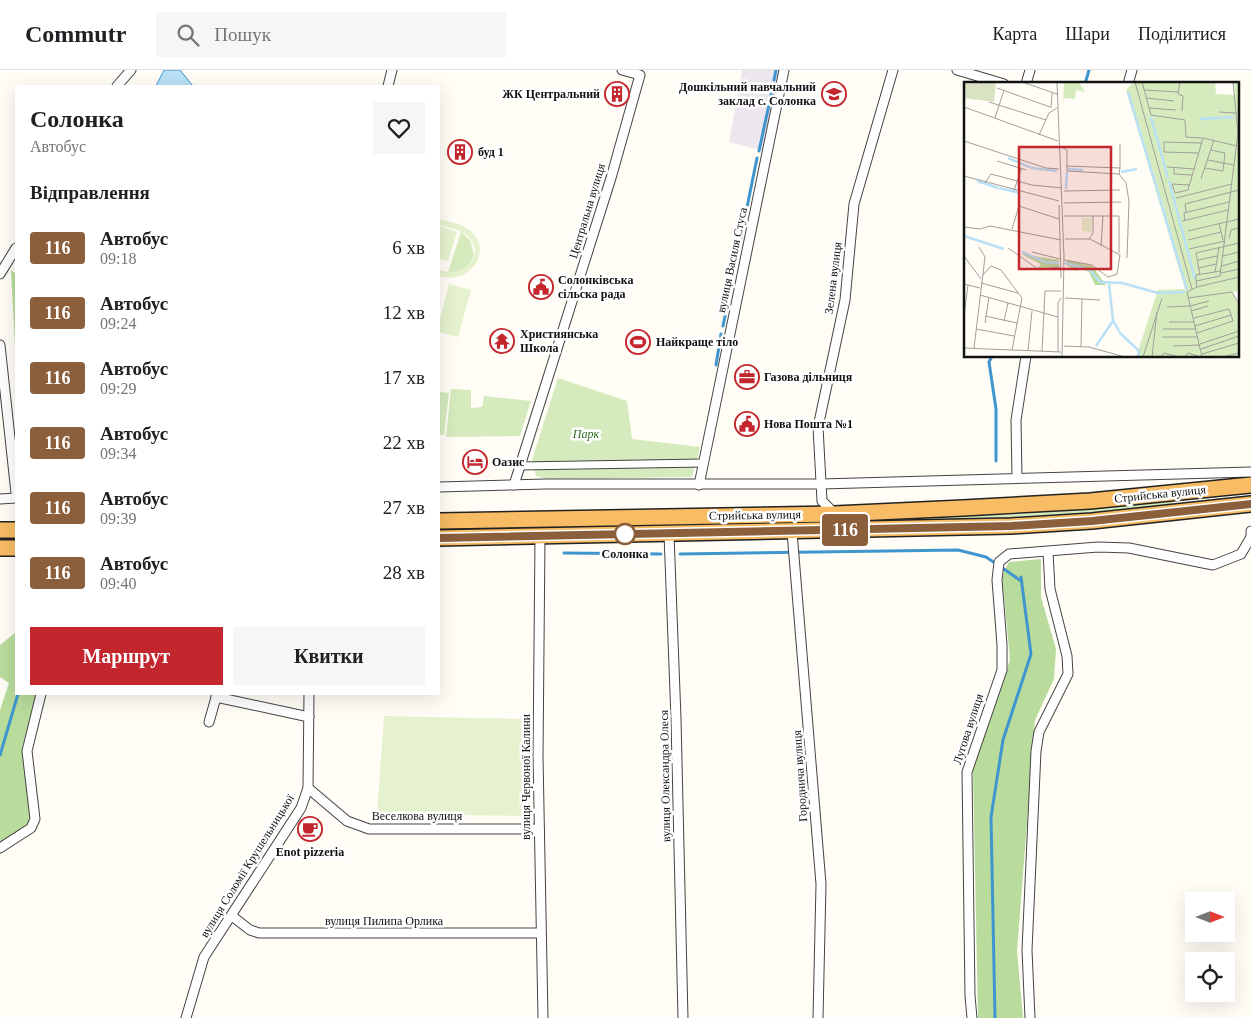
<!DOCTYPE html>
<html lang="uk">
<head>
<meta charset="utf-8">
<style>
	body { margin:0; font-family:Georgia,serif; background:#f6f6f6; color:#202124; height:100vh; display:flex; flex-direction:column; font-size:19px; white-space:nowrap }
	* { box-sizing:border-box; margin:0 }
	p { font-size:16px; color:#757577 }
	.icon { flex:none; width:28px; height:28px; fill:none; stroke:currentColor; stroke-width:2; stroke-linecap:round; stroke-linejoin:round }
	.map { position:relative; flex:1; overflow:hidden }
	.side { position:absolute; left:15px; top:15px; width:425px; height:610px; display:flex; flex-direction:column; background:#fff; border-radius:0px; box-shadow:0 5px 20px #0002 }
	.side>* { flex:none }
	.badge { padding:0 10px; border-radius:4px; font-size:18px; line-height:32px }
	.needle { width:32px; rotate:90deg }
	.tools { position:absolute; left:1185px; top:822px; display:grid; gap:10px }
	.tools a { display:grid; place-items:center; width:50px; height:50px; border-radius:0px; background:#fff; box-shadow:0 5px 20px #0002; font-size:25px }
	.map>.badge { position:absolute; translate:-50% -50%; box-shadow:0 0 0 2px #fff }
	h2 { padding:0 15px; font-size:19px; line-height:45px }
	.round { display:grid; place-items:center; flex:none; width:52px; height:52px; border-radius:0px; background:#f6f6f6 }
	.headline { display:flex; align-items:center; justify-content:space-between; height:85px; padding:0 15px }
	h1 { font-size:24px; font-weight:600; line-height:38px }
	.primary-button { display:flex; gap:10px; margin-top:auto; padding:10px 15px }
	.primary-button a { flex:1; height:58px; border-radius:0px; background:#c4262e; color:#fff; font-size:20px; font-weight:600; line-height:58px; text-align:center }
	.primary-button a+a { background:#f6f6f6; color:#202124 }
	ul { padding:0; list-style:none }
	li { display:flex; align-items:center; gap:15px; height:65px; padding:0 15px }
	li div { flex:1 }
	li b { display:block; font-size:19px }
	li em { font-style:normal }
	li .badge { min-width:55px; font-weight:700; text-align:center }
	header { display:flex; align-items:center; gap:30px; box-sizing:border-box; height:70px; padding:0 25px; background:#fff; border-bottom:1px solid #e0e0e0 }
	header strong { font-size:24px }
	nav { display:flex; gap:28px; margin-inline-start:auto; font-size:18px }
	.search { width:350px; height:45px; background:#f6f6f6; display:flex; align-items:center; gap:12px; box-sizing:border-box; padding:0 18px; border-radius:0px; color:#757577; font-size:19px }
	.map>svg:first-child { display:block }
	.industrial { fill:#eee6ef }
	.green { fill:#d5ebbd }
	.forest { fill:#b9dc9c }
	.pitch { fill:#e6f2cf }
	.water { fill:#b9e0f7; stroke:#3f96cf }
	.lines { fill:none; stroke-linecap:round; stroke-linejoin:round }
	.stream { stroke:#3f96cf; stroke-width:3 }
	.pedestrian-casing { stroke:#444; stroke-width:9 }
	.minor-casing { stroke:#444; stroke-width:11 }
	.trunk-casing { stroke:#222; stroke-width:18 }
	.pedestrian { stroke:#fff; stroke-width:7 }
	.minor { stroke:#fff; stroke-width:9 }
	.trunk { stroke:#f7bc64; stroke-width:15 }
	.line-casing { stroke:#fff; stroke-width:11 }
	.line { stroke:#8b5e3c; stroke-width:8 }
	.stop-dot { fill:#fff; stroke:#8b5e3c; stroke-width:2.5 }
	.labels { text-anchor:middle; stroke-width:5; stroke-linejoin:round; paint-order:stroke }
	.poi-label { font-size:12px; font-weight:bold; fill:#111; stroke:#fff; text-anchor:start }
	.street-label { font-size:12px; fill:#111; stroke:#fff }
	.park-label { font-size:12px; font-style:italic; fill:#2f6b1f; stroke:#fff }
	.stop-label { font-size:12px; font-weight:bold; fill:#111; stroke:#fff }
	.inset-river { fill:none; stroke:#b9e0f7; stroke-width:2.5 }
	.inset-road { fill:none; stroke:#a09f9a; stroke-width:1 }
	.view { fill:#c4262e; fill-opacity:0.15; stroke:#c4262e; stroke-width:2.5 }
	.inset-edge { fill:none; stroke:#111; stroke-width:2.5 }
</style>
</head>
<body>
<header>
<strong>Commutr</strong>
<div class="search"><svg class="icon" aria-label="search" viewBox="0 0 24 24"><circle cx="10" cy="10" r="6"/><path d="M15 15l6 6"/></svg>Пошук</div>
<nav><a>Карта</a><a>Шари</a><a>Поділитися</a></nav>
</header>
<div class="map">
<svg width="1251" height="948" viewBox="0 0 1251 948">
	<rect width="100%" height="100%" fill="#fffdf5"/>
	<polygon class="industrial" points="742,0 780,0 763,81 729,72"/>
	<g class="green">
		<path d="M461,162L470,170L474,184C470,197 462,204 448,203Z"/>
		<polygon points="558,308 627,331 632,369 700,377 692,407 547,409 536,406 532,390"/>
		<polygon points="451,319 471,320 471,338 482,337 484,326 531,331 520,366 446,367"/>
		<polygon points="439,322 449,323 444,365 439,365"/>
		<polygon points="1173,431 1174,437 1011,450 568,459 568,455 1011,445"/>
		<polygon points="562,455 562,459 439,461 439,458"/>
	</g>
	<g class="forest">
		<polygon points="11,200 16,204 16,295"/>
		<polygon points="1041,489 1041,527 1056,579 1054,609 1035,650 1017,881 1023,948 978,948 973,699 1010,590 1002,505 1009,492"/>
		<polygon points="16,562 16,624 38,624 22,677 32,736 28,755 0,774 0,640 9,613 0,607 0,575"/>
	</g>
	<g class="pitch">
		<path d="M439,149C448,152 460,153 468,159C496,179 470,216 439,206V200C467,209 488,181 465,164C458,159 447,157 439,155Z"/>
		<polygon points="439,156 457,162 448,191 439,188"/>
		<polygon points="449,214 471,220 458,267 439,262 439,253"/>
		<polygon points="384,646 523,649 521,746 377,744"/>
	</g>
	<polygon class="water" points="164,0 180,0 193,16 156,16"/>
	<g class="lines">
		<g class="stream">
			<polyline points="774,10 776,0"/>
			<polyline points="1085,14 1089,0"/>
			<polyline points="759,81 773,16"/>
			<polyline points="723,256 757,88"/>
			<polyline points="992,286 989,292 996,339 996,391"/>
			<polyline points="716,295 721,264"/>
			<polyline points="564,483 661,484"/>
			<polyline points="680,484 958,480 986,487 995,493"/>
			<polyline points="1001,497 1021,511"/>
			<polyline points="0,685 18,624"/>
			<polyline points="995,948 991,747 1003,670 1031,584 1021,507"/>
		</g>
		<defs>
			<polyline id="pedestrian" points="520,396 703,393"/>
			<g id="minor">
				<polyline points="957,0 1004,14"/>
				<polyline points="1026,14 1030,0"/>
				<polyline points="1128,14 1132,0"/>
				<polyline points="117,16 131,0"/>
				<polyline points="388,16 392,0"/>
				<polyline points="0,204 16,178"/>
				<polyline points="0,275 16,423"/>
				<polyline points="1017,408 1016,350 1026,286"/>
				<polyline points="514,415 611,108 640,5 622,0"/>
				<polyline points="699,415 784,0"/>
				<polyline points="439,417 546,414 821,414 1251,402"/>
				<polyline points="0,429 16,428"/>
				<polyline points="834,443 822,431 818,357 845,230 854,134 893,0"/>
				<polyline points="792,462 821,814 818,948"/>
				<polyline points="669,464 676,649 683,948"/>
				<polyline points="540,466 538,686 543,948"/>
				<polyline points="216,627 309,647"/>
				<polyline points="209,652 217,624"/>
				<polyline points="308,718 347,751 369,759 539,759"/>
				<polyline points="0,778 31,758 35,749 27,681 41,624"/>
				<polyline points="232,846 250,860 259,863 541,863"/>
				<polyline points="186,948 204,887 301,738 308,718 309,624"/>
				<polyline points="972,948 970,926 967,702 1002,600 1002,575 997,510 999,492 1009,484 1098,477 1129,478 1213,495 1241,484 1251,467 1251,461"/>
				<polyline points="1030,948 1027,880 1036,681 1039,662 1068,604 1067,586 1050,519 1048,482"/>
			</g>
			<g id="trunk">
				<polyline points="439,451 834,444 963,438 1090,431 1251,415"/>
				<polyline points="0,460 16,460"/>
				<polyline points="439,468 1011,456 1092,451 1251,434"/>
				<polyline points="0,478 16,478"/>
			</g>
		</defs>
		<use href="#pedestrian" class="pedestrian-casing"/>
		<use href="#minor" class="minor-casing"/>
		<use href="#trunk" class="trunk-casing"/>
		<use href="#pedestrian" class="pedestrian"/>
		<use href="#minor" class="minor"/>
		<use href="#trunk" class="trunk"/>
	</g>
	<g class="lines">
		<defs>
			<polyline id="line" points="439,468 1011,456 1092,451 1251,434"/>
		</defs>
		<use href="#line" class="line-casing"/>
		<use href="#line" class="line"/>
	</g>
	<defs>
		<symbol id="building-ring" viewBox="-11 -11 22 22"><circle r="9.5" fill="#fff" stroke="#c4262e" stroke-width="1.5"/><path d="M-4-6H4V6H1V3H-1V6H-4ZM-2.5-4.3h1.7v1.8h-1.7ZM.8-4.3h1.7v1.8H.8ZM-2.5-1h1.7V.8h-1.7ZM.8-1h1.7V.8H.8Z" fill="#c4262e"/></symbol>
		<symbol id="school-ring" viewBox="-11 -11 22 22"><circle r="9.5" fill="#fff" stroke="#c4262e" stroke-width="1.5"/><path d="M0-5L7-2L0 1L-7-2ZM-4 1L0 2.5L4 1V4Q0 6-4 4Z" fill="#c4262e"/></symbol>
		<symbol id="civic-ring" viewBox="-11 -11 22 22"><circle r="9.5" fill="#fff" stroke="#c4262e" stroke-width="1.5"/><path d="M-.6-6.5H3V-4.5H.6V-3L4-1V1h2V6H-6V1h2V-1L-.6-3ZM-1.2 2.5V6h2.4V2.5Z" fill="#c4262e"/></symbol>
		<symbol id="temple-ring" viewBox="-11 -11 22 22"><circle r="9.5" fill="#fff" stroke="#c4262e" stroke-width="1.5"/><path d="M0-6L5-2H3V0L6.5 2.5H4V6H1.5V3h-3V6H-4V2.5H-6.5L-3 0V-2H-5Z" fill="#c4262e"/></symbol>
		<symbol id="stadium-ring" viewBox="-11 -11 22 22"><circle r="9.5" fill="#fff" stroke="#c4262e" stroke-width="1.5"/><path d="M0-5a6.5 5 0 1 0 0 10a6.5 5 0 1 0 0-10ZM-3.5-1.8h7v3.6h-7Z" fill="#c4262e"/></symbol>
		<symbol id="office-ring" viewBox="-11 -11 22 22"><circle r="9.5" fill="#fff" stroke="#c4262e" stroke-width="1.5"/><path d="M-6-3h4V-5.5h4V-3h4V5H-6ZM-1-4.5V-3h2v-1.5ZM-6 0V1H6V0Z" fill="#c4262e"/></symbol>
		<symbol id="hotel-ring" viewBox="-11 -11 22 22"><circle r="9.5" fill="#fff" stroke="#c4262e" stroke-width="1.5"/><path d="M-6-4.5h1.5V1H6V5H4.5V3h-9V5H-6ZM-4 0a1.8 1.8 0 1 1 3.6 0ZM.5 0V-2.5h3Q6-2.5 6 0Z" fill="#c4262e"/></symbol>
		<symbol id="cafe-ring" viewBox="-11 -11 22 22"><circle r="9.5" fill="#fff" stroke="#c4262e" stroke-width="1.5"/><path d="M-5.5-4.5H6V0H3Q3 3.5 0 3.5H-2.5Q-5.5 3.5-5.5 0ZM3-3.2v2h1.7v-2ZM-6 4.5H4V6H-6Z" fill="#c4262e"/></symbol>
	</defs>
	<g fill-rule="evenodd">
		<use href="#building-ring" x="603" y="10" width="28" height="28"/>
		<use href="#school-ring" x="820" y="10" width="28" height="28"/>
		<use href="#building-ring" x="446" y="68" width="28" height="28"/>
		<use href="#civic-ring" x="527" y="203" width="28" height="28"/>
		<use href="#temple-ring" x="488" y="257" width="28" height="28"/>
		<use href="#stadium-ring" x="624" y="258" width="28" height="28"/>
		<use href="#office-ring" x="733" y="293" width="28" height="28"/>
		<use href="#civic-ring" x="733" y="340" width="28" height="28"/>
		<use href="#hotel-ring" x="461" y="378" width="28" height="28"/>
		<use href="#cafe-ring" x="296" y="745" width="28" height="28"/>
	</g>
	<circle class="stop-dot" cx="625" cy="464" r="10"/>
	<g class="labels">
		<g class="poi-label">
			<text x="816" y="21" text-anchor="end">Дошкільний навчальний<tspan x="816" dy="14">заклад с. Солонка</tspan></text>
			<text x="600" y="28" text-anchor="end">ЖК Центральний</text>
			<text x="478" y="86">буд 1</text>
			<text x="558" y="214">Солонківська<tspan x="558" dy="14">сільска рада</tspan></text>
			<text x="520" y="268">Християнська<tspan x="520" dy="14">Школа</tspan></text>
			<text x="656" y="276">Найкраще тіло</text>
			<text x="764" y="311">Газова дільниця</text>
			<text x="764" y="358">Нова Пошта №1</text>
			<text x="492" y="396">Оазис</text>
			<text x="310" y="786" text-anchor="middle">Enot pizzeria</text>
		</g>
		<g class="street-label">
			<text transform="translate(587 141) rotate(-73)" y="4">Центральна вулиця</text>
			<text transform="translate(732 190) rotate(-78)" y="4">вулиця Василя Стуса</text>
			<text transform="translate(833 208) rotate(-83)" y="4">Зелена вулиця</text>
			<text transform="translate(1160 424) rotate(-6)" y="4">Стрийська вулиця</text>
			<text transform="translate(755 445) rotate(-1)" y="4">Стрийська вулиця</text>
			<text transform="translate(968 659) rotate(-72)" y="4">Лугова вулиця</text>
			<text transform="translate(665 706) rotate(-91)" y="4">вулиця Олександра Олеся</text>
			<text transform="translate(800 706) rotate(-94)" y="4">Городнича вулиця</text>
			<text transform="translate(526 707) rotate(-90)" y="4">вулиця Червоної Калини</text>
			<text x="417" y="750">Веселкова вулиця</text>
			<text transform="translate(247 796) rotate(-58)" y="4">вулиця Соломії Крушельницької</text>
			<text x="384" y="855">вулиця Пилипа Орлика</text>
		</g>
		<g class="park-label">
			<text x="586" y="368">Парк</text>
		</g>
		<g class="stop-label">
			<text x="625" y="488">Солонка</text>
		</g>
	</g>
	<g transform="translate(964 12)">
		<rect width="275" height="275" fill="#fffdf5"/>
		<path d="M100,0H115L121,10L112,8L111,17L100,16L99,23ZM170,0H251L252,12L271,13L270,1L275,0V209L268,210L275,224V275H172L194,208L221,207L162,8Z" fill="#d5ebbd"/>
		<path d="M57,172L95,178V185L74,186L77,182ZM103,178L128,184L142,203H131L125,190L115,186L113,189L103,184Z" fill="#b9dc9c"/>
		<path d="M32,0L30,20L0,16V2Z" fill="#d9e3c4"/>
		<path d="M118,136H128L127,150L118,149Z" fill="#e6f2cf"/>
		<path class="inset-river" d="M164,10L223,208M187,35L204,96M236,37L270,35M44,76L68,86L93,89M104,87L119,88M157,90L173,87M13,99L34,106M205,99L231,197M35,106L56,111M102,107L103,90M0,154L40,167M58,170L81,180L95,181M101,181L126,188L136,200L158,201L194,211L221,210M145,202L149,238L155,249M155,250L175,269L174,275M132,264L149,239"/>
		<path class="inset-road" d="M58,0L93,12M93,0L100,175L98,275M171,0L228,207M178,0L187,33L221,38L222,55L238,56M216,0L214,12L219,14L218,29M33,6L86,25M181,8L214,10M183,16L210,19M25,20L82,38M0,25L94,59M87,26L88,11M185,26L212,28M255,30L272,31M31,36L40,8M75,53L85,31L93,26M0,59L82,86L95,87M97,65L103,68V89L155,92M234,71L200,70V60L237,61M244,78L270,83M33,79L62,88M102,84L156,86L155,92M203,85L231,87M210,85V92L228,93M156,86V62M241,86L259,89L261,71L247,68M155,92L162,101L165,119L163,176M0,94L95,119M237,97L250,58M21,101L27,92L68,103L98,106M225,103L208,102L211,111L224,108L239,56L273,64M50,109L57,87M100,109L156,108M212,116L268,102M100,121L157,120M95,123L97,196M222,130L221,122L275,108M100,134H155V171M218,139L264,128M221,139L220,131L265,120M255,141L259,158M0,145L16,147L26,144L97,158M48,147L55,124L95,137M224,149L275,137M265,156L267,148L275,146M125,157L129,151V134M224,158L257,150M137,164L139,134M44,166L74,187L97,185M225,167L261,159M68,170L96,177M0,174L17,197M259,174L275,170M100,178L128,183L144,195L153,192L156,173L126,157H101M234,178L253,174M258,184L275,179M235,186L252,182M251,190L255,166M257,191L275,187M236,193L232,171L275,161M18,194L27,184L37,188L58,216L48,268M232,199V193L257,189M17,201L54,211M0,202L16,206M233,205L275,195M16,213L94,235M101,216L136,218M224,216L268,210L275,222M226,224L245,219M203,225L226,224M227,229L244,224M0,233L4,203M21,234L53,241M230,236L265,227L269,239L233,251M40,239L44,221M205,240H230M21,241L25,215M231,244L267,233M12,247L50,254M199,247H232M198,255H234M236,262L275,249M100,264L125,265L161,275M117,264L118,217M209,264L236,263M0,266L97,270M10,266L21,175L15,165M237,267L275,254M64,269L68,229M78,269L81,209H97M94,270V221L97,216M238,272L275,261M179,275L198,216M188,275L193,230M197,275L200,271L215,275M221,275L224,271L234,274M238,275L223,210L233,205L232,199L256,194L274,51L269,0M259,275L275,271"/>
		<path class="view" d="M55,65H147V187H55Z"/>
		<rect width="275" height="275" class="inset-edge"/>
	</g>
</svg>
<div class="tools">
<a><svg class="needle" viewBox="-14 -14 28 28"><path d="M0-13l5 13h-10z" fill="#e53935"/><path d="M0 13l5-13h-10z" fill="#757577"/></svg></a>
<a><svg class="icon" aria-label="locate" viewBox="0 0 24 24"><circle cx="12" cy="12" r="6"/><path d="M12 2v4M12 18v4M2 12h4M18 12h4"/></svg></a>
</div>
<b class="badge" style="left:845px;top:460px;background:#8b5e3c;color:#fff">116</b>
<section class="side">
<div class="headline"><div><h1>Солонка</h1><p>Автобус</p></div><a class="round"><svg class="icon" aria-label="heart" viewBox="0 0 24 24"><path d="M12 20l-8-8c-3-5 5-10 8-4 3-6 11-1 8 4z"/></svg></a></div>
<h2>Відправлення</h2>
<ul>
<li><span class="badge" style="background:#8b5e3c;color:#fff">116</span><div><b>Автобус</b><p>09:18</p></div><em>6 хв</em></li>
<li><span class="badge" style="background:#8b5e3c;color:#fff">116</span><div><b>Автобус</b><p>09:24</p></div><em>12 хв</em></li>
<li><span class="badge" style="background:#8b5e3c;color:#fff">116</span><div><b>Автобус</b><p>09:29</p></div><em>17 хв</em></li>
<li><span class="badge" style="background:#8b5e3c;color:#fff">116</span><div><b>Автобус</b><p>09:34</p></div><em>22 хв</em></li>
<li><span class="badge" style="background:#8b5e3c;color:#fff">116</span><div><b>Автобус</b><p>09:39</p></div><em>27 хв</em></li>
<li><span class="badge" style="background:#8b5e3c;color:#fff">116</span><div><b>Автобус</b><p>09:40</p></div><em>28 хв</em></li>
</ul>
<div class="primary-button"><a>Маршрут</a><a>Квитки</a></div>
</section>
</div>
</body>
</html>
